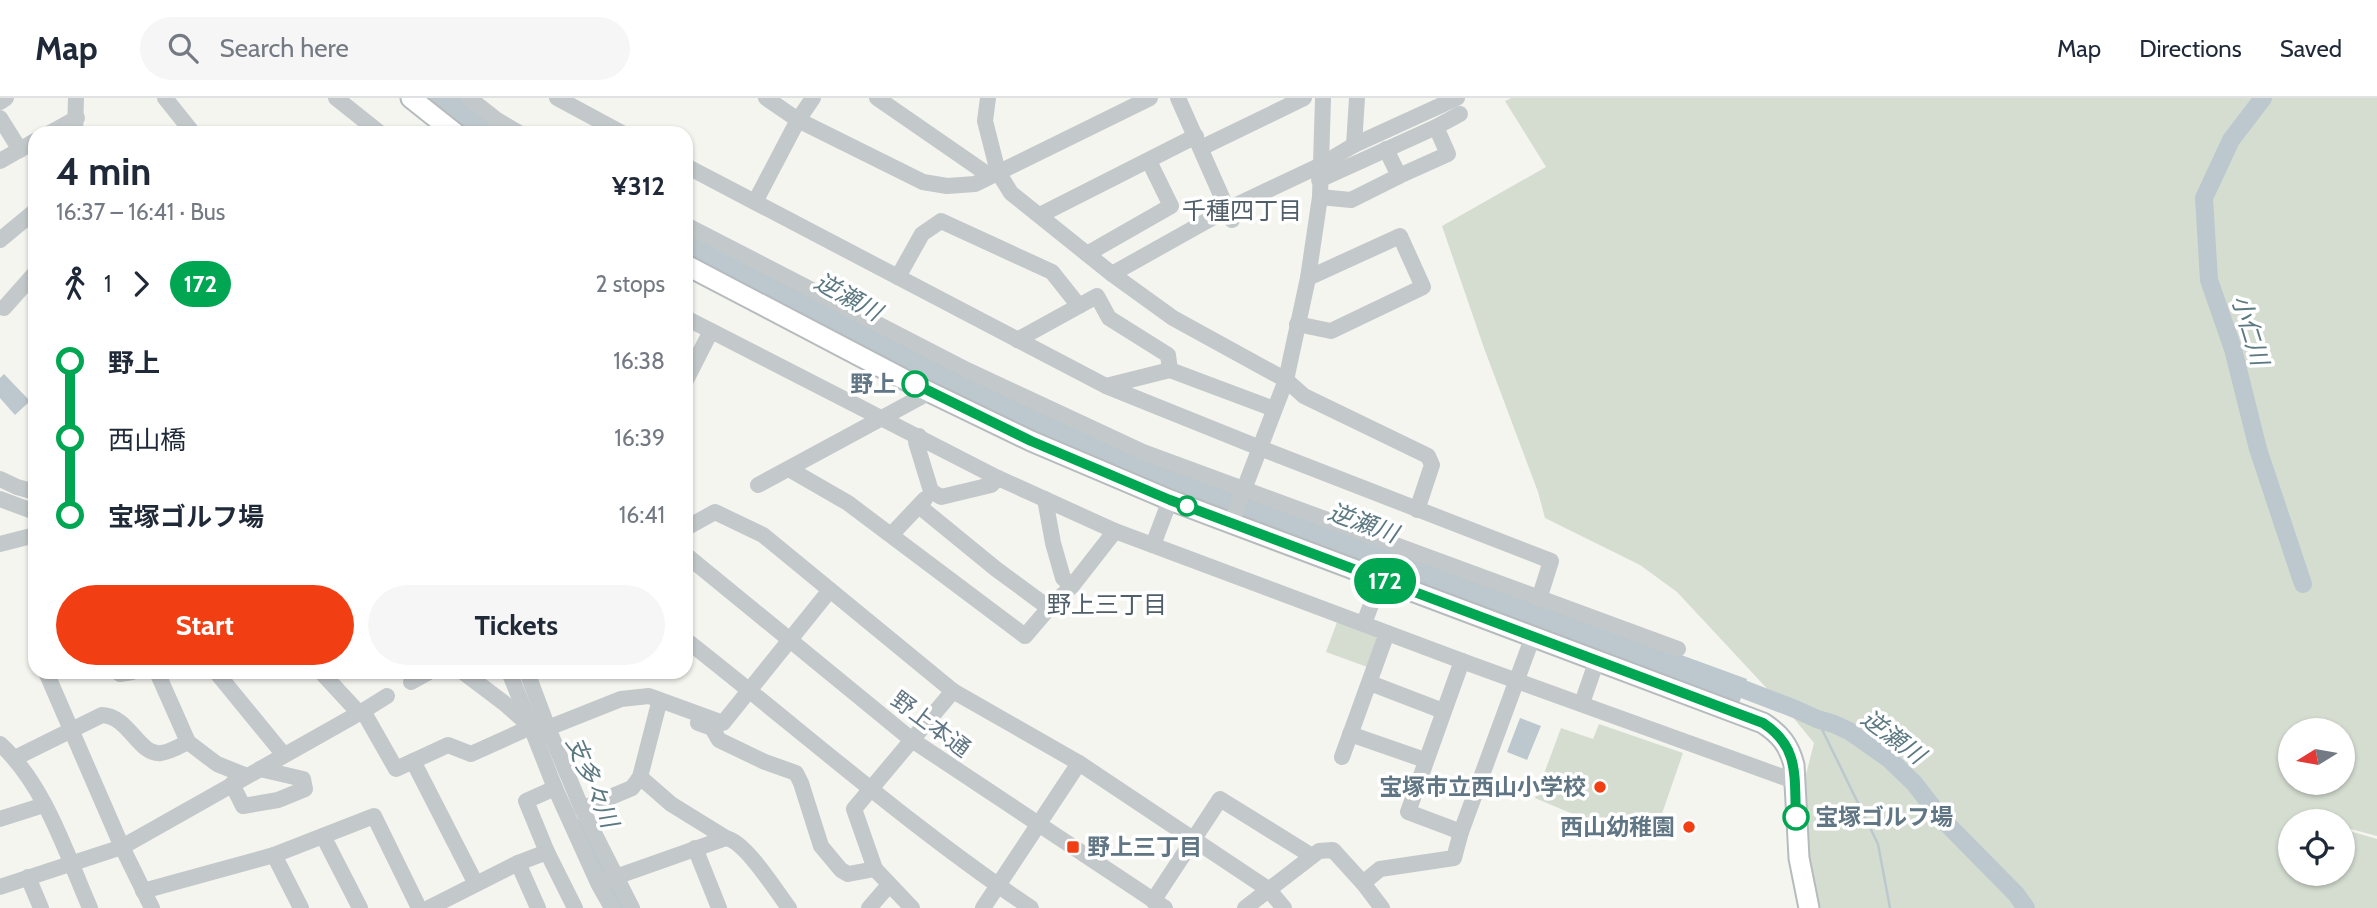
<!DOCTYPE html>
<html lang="en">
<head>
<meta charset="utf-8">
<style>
	body { margin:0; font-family:Cabin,"Noto Sans JP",sans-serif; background:#f6f6f7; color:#1f2937; height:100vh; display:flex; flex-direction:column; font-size:26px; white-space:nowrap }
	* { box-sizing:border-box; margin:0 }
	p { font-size:23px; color:#747a83 }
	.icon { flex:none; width:38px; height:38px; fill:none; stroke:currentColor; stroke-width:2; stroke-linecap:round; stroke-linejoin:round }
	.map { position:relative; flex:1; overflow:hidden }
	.side { position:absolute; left:28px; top:28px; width:665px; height:553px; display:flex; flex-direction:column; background:#fff; border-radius:21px; box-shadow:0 2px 5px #0004 }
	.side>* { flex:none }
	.badge { padding:0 14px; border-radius:23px; font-size:24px; line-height:46px }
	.needle { width:46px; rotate:259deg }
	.controls { position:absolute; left:2278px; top:620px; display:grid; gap:14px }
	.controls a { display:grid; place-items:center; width:77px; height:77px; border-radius:50%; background:#fff; box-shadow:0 2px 5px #0004; font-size:35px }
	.map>.badge { position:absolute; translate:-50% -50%; box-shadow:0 0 0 4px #fff }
	.legs { display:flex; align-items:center; gap:10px; height:77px; padding:0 28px; font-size:23px }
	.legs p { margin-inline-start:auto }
	.summary { display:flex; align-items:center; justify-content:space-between; height:119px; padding:0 28px }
	h1 { font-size:38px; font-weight:800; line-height:52px }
	.action { display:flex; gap:14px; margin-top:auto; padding:14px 28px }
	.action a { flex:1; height:80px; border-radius:42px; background:#f23e13; color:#fff; font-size:28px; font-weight:800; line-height:80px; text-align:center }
	.action a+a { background:#f6f6f7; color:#1f2937 }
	ul { padding:0 28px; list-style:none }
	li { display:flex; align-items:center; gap:24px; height:77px; font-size:26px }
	li i { display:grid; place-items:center; width:10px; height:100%; margin:0 9px; background:currentColor }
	li i::after { content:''; width:18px; height:18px; margin:-9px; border:5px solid; border-radius:50%; background:#fff }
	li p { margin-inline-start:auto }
	li:first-child i { background:linear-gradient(#0000 50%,currentColor 0) }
	li:last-child i { background:linear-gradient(currentColor 50%,#0000 0) }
	header { display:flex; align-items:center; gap:42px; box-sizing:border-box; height:98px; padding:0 35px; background:#fff; border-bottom:2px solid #e0e1e3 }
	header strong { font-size:33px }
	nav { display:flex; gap:38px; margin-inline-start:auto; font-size:24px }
	.search { width:490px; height:63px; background:#f6f6f7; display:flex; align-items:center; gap:18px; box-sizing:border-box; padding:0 24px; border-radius:38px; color:#747a83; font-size:26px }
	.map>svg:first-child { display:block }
	.green { fill:#d5ddd1; fill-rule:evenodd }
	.water { fill:#bcc8cd }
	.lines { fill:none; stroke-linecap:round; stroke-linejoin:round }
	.stream { stroke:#bcc8cd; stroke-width:2.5 }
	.river { stroke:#bcc8cd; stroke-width:18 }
	.major-casing { stroke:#b6bbbe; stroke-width:23 }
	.minor { stroke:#c3c8ca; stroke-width:16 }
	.major { stroke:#fff; stroke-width:19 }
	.line-1-casing { stroke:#fff; stroke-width:16 }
	.line-1 { stroke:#00a651; stroke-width:10 }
	.stop-1-dot { fill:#fff; stroke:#00a651; stroke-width:3.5 }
	.poi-dot { fill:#f23e13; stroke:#fff; stroke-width:2.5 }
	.labels { text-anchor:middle; stroke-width:7; stroke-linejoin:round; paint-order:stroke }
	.stop-label { font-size:23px; font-weight:bold; fill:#617684; stroke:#fff; text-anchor:end }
	.street-label { font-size:23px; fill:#617684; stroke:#fff }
	.poi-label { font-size:23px; font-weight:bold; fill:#617684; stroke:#fff; text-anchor:end }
	.neighbourhood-label { font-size:24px; fill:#4f5e68; stroke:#fff }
	.water-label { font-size:24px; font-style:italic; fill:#5c7982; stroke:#fff }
</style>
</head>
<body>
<header>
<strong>Map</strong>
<div class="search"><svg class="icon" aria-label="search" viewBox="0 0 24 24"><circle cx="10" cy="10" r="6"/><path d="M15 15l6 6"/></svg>Search here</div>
<nav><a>Map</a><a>Directions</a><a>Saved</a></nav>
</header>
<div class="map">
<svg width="2377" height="810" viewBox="0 0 2377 810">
	<rect width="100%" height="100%" fill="#f5f5f0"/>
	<g class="green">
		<path d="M1511,0H2377V738L2343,729V723H2291V775H2343V731L2377,741V810H1814L1800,700L1814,645L1787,612L1677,494L1640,467L1545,420L1538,394L1484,250L1442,128L1546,69L1505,3ZM2291,632H2343V684H2291Z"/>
		<polygon points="1337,524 1376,538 1378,545 1370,570 1326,554"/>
		<polygon points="1599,626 1683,655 1657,730 1627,739 1535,700 1561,630 1593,641"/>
	</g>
	<g class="water">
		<polygon points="420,0 464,0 512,35 465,35"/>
		<polygon points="686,131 1235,394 1747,581 1739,606 1047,345 686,162"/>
		<polygon points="4,276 30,303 15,317 0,300 0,280"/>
		<polygon points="1520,620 1541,628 1527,662 1507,654"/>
	</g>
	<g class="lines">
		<polyline class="stream" points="1817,621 1878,746 1890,810"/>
		<g class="river">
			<polyline points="2263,0 2231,42 2204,100 2209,182 2233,251 2258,351 2303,486"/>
			<polyline points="1722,583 1795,611 1817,621 1834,626 1849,633 1889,661 1914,685 1942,721 2016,796 2026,810"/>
			<polyline points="583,729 602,771 624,810"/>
		</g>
		<defs>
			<g id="major">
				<polyline points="411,0 455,35"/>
				<path d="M686,167L915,287L1031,343L1170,402L1763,625C1780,636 1789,647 1794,667L1799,760L1809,810"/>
			</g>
		</defs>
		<use href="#major" class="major-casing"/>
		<g class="minor">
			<polyline points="165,0 193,35"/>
			<polyline points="336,0 380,35"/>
			<polyline points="469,0 497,22 519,35"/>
			<polyline points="557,0 622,35"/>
			<polyline points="766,0 798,22 923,84 947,88 975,86 1150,0"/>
			<polyline points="877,0 990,78"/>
			<polyline points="988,0 985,23 998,74 1011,95 1112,176 1173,220 1286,282 1304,298 1428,358 1432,367 1417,412"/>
			<polyline points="1178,0 1232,122"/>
			<polyline points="0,4 6,0"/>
			<polyline points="0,20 20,52"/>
			<polyline points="1436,29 1460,16"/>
			<polyline points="50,35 77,20"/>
			<polyline points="75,35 76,0"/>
			<polyline points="1354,47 1357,0"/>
			<polyline points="1201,50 1304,0"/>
			<polyline points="0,63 35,43"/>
			<polyline points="686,68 1106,288 1260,350 1551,463 1539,501"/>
			<polyline points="1319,82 1436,29 1448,56 1399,78"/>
			<polyline points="1320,99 1351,102 1399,78 1386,51"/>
			<polyline points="755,104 798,22 813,0"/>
			<polyline points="1040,117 1196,38"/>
			<polyline points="686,127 967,272 1143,354 1678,551"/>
			<polyline points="0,142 35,113"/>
			<polyline points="1087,156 1171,108 1149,63"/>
			<polyline points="1112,176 1228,111 1319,68 1354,47 1457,0"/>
			<polyline points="898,179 922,136 941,123 1052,174 1079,208"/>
			<polyline points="4,210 35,175"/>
			<polyline points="686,220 998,380 1115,433 1462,563 1794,683"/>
			<polyline points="1297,226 1331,233 1423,189 1400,138 1308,180"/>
			<polyline points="1017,242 1097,198 1109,220 1168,257 1170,272 1274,311"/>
			<polyline points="686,282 711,233"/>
			<polyline points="1106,288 1170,272"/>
			<polyline points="919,338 916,344 931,393 941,399 991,387 998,380"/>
			<polyline points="789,371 848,405 1025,538 1049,510 1072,488 1115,433"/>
			<polyline points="0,381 17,389 35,394"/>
			<polyline points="758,387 930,294"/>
			<polyline points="0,401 35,414"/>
			<polyline points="1045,401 1053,445 1063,480 1072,488"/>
			<polyline points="919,408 996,471 1049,510"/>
			<polyline points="1231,425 1286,282 1308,180 1320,99 1323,0"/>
			<polyline points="686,430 715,414 763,437 953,593 1079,665 1268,791 1284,810"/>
			<polyline points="892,436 925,401"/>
			<polyline points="0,446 35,437"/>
			<polyline points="1153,447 1170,402"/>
			<polyline points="686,457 912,642 1165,810"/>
			<polyline points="1364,525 1381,481"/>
			<path d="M686,542C801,632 910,729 1031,810"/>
			<polyline points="46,574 122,749 152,810"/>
			<polyline points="118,574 120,576 132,574"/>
			<polyline points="157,574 188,644 217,666 247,678"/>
			<polyline points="216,574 284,657"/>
			<polyline points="321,574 359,615"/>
			<polyline points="463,574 504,605 531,629 555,690 598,785 612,810"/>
			<polyline points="509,574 529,623"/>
			<polyline points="527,574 548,630 582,711 632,810"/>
			<polyline points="411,584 429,574"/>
			<polyline points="1370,585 1443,613"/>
			<polyline points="1582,605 1597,562"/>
			<polyline points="363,613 387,598"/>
			<polyline points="698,625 712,630 719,642 765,664 796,675 801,685 821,748 841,772 848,776 875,771"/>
			<polyline points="1350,636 1425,662"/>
			<path d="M0,646C45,687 66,755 90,810"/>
			<polyline points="1342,659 1387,535"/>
			<path d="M15,660L102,617C129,618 139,658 161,655C170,654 180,648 188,644"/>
			<polyline points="413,663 476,786"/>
			<polyline points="640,679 671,706 726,740"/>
			<polyline points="232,686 243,708 278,702 305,691 303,681 260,671"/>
			<polyline points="555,690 526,703 547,754 575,810"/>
			<polyline points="582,711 632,690 640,679 658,609"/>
			<polyline points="0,721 44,707"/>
			<polyline points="1461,734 1408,714 1462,563"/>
			<polyline points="323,738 360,810"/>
			<polyline points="695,750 719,810"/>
			<polyline points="274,757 301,810"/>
			<polyline points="518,765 538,810"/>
			<polyline points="28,779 41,810"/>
			<path d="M607,782L726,740C746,744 776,793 789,810"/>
			<polyline points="1363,785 1382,810"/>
			<polyline points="0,789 122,749 363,613 396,671 448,647 471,656 531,629 548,630 621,601 649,598 723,625 830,492"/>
			<polyline points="143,793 274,757 374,718 419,810"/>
			<polyline points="1153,803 1220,701 1312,758"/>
			<polyline points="429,810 518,765 547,754"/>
			<polyline points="869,810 889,787"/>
			<polyline points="912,810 875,771 854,711 953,593"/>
			<polyline points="983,810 1079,665"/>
			<polyline points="1245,810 1319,753 1333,752 1363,785 1380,771 1454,760 1461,734 1533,538"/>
		</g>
		<use href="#major" class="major"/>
	</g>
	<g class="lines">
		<defs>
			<path id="line-1" d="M915,286L1031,343L1170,402L1763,625C1800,649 1794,679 1796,719"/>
		</defs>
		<use href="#line-1" class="line-1-casing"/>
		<use href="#line-1" class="line-1"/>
	</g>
	<g class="stop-1-dot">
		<circle cx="915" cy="286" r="12"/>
		<circle cx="1187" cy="408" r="9"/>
		<circle cx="1796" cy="719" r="12"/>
	</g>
	<g class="poi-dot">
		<circle cx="1600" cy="689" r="7"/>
		<circle cx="1689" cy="729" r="7"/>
		<rect x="1066" y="742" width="14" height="14" rx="3.5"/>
	</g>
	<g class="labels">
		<g class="stop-label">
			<text x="896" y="294">野上</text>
			<text x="1815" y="727" text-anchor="start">宝塚ゴルフ場</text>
		</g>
		<g class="street-label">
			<text transform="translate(931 626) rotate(37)" y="8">野上本通</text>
		</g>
		<g class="poi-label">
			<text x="1586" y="697">宝塚市立西山小学校</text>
			<text x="1675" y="737">西山幼稚園</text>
			<text x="1087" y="757" text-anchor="start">野上三丁目</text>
		</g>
		<g class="neighbourhood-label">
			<text x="1242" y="121">千種四丁目</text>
			<text x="1107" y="515">野上三丁目</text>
		</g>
		<g class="water-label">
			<text transform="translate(848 199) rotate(29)" y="8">逆瀬川</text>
			<text transform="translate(2250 232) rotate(73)" y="8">小仁川</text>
			<text transform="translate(1363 425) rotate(20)" y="8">逆瀬川</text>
			<text transform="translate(1893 639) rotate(37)" y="8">逆瀬川</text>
			<text transform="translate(592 684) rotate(67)" y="8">支多々川</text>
		</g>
	</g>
</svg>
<div class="controls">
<a><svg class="needle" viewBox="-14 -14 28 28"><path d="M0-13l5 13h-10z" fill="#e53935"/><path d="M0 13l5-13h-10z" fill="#747a83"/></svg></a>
<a><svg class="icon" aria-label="locate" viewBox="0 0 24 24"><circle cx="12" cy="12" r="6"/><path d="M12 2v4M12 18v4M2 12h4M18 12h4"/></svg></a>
</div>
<b class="badge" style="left:1385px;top:483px;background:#00a651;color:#fff">172</b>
<section class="side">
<div class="summary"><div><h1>4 min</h1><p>16:37 – 16:41 · Bus</p></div><b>¥312</b></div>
<div class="legs"><svg class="icon" aria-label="walk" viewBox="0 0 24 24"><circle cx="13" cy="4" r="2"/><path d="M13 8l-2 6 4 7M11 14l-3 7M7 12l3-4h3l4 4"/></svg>1<svg class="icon" aria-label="forward" viewBox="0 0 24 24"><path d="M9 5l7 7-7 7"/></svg><b class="badge" style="background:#00a651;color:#fff">172</b><p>2 stops</p></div>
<ul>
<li><i style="color:#00a651"></i><b>野上</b><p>16:38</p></li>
<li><i style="color:#00a651"></i><span>西山橋</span><p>16:39</p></li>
<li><i style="color:#00a651"></i><b>宝塚ゴルフ場</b><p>16:41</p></li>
</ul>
<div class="action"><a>Start</a><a>Tickets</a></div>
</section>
</div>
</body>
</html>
